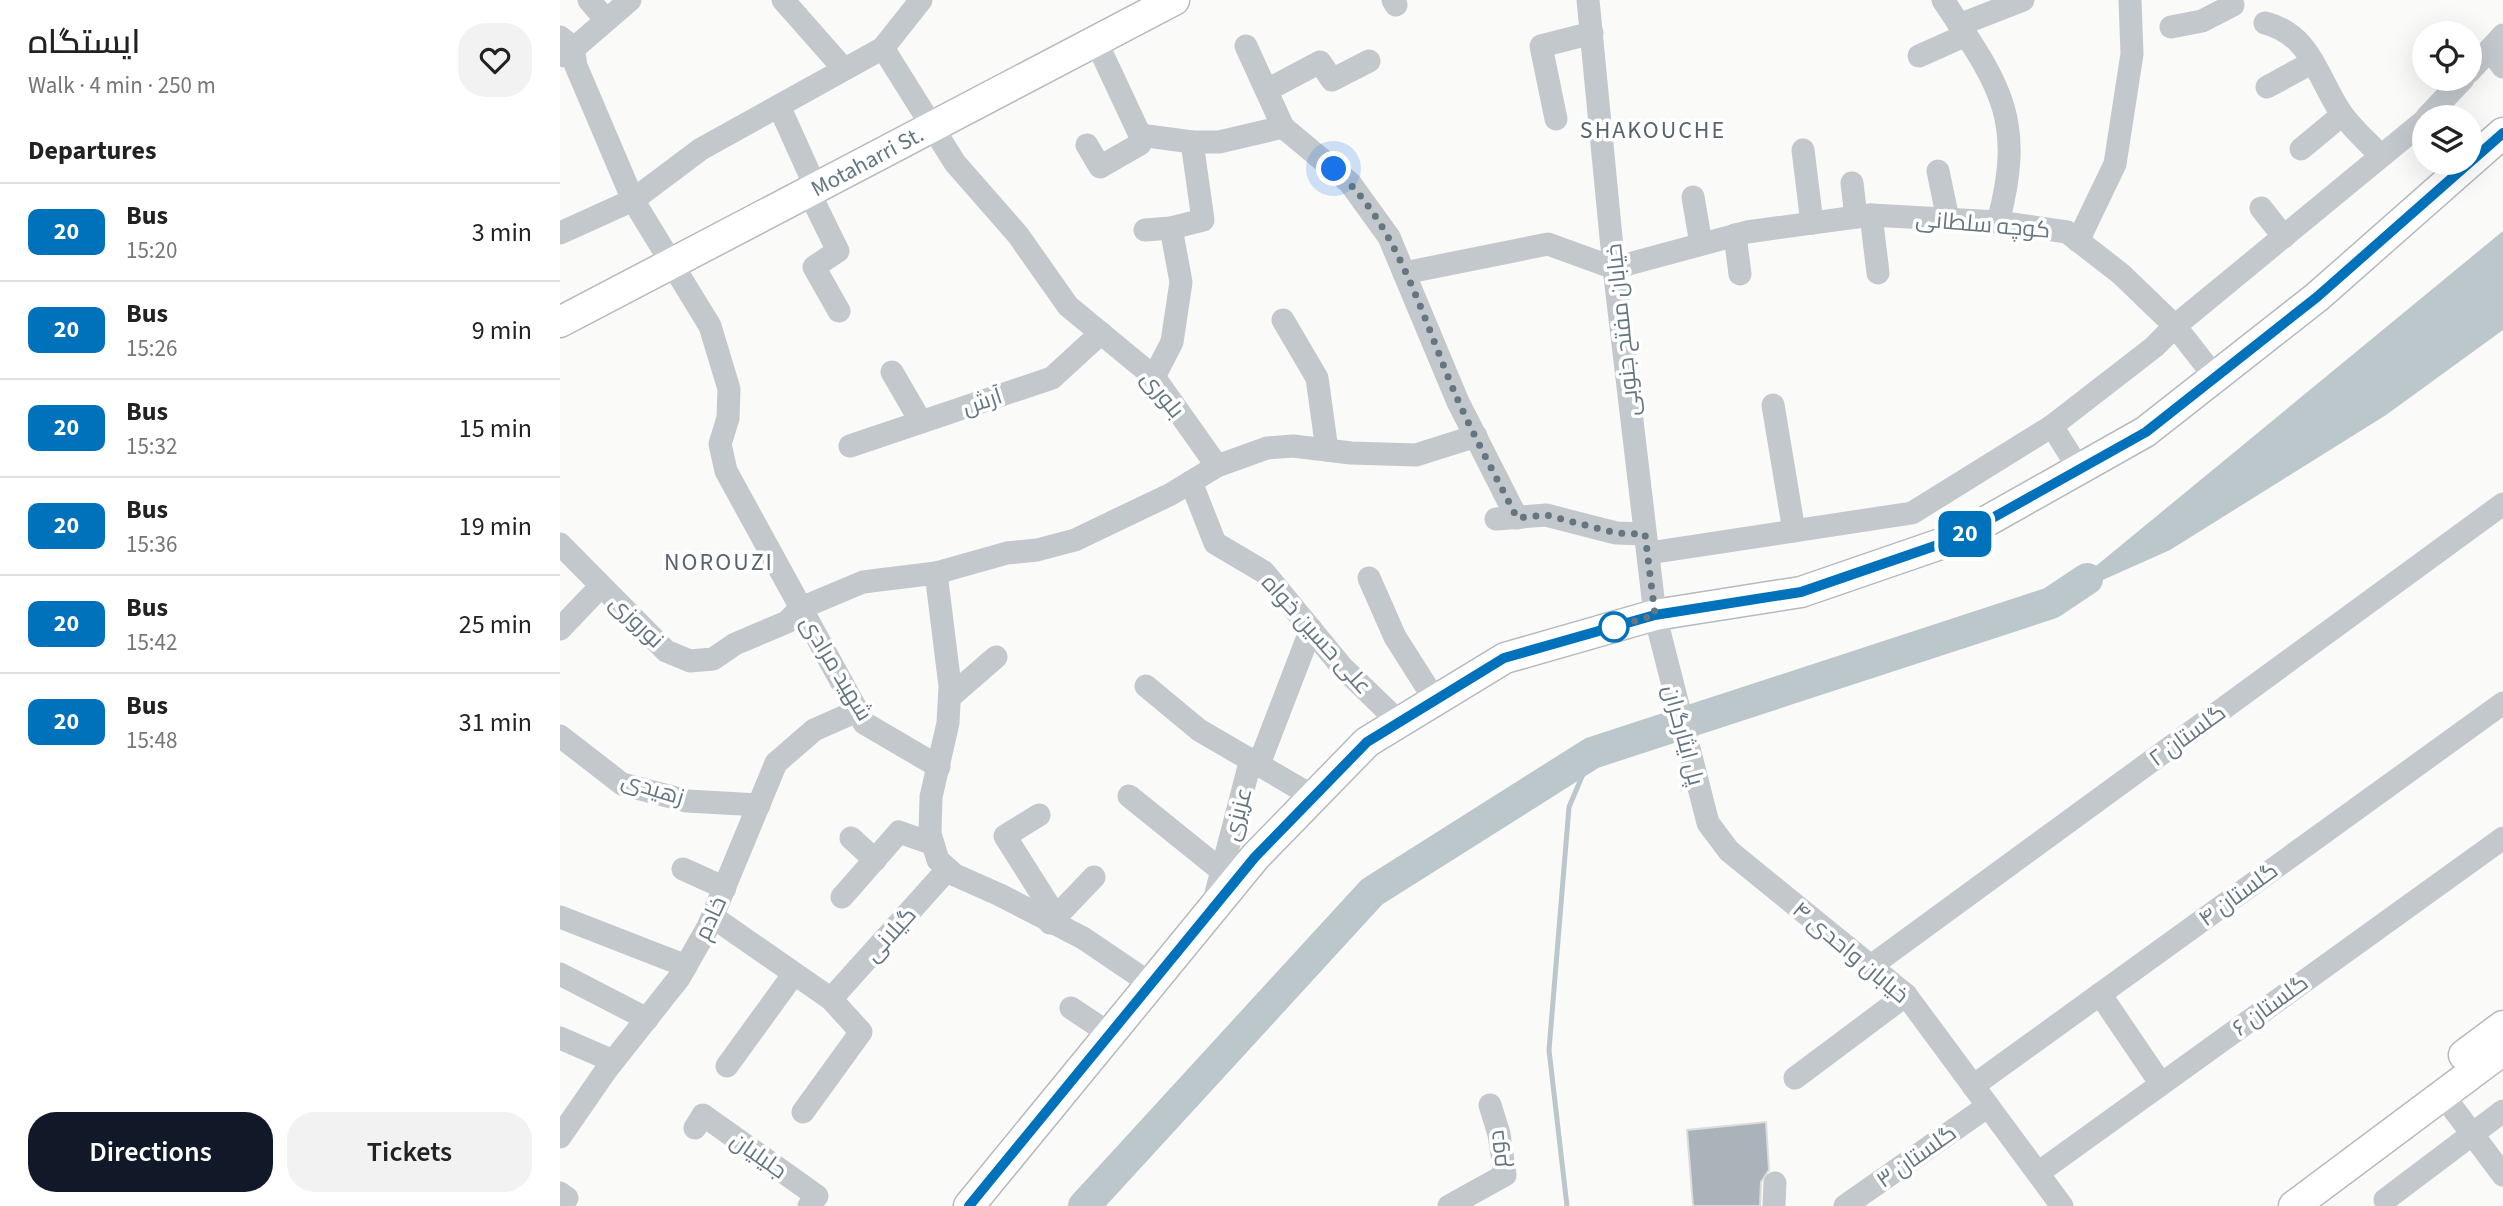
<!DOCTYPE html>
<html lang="en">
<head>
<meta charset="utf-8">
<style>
	body { margin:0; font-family:"Source Sans 3",Cairo,sans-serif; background:#f2f2f2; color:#222; height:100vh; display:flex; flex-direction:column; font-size:26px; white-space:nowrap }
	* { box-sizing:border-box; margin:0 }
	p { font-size:23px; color:#767676 }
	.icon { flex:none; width:38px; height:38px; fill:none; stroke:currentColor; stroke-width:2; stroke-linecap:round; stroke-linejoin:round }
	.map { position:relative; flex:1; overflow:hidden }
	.sheet { display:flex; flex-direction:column; background:#fff; width:560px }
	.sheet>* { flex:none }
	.badge { padding:0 14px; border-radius:10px; font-size:24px; line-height:46px }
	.fabs { position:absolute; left:1852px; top:21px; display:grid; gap:14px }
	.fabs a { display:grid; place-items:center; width:70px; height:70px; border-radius:50%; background:#fff; box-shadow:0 7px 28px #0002; font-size:35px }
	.you { position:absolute; width:35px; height:35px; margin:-18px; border:5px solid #fff; border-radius:50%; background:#1a73e8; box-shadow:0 0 0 10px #1a73e833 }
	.map>.badge { position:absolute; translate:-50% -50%; box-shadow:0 0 0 4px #fff }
	h2 { padding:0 28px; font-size:26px; line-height:63px }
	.round { display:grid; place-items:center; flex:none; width:74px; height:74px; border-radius:28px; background:#f2f2f2 }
	.summary { display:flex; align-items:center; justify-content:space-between; height:119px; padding:0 28px }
	h1 { font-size:33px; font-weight:600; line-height:52px }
	.cta { display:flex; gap:14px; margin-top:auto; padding:14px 28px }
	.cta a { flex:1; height:80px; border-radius:28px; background:#111827; color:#fff; font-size:28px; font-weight:600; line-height:80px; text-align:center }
	.cta a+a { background:#f2f2f2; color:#222 }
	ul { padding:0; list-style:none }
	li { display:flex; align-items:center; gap:21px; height:98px; padding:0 28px; border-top:2px solid #e0e0e0 }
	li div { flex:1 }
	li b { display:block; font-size:26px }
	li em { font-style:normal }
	li .badge { min-width:77px; font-weight:700; text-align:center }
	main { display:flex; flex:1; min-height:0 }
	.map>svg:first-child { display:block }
	.water { fill:#bbc7cb }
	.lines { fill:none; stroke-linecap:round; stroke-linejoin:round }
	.stream { stroke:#bbc7cb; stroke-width:5 }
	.river { stroke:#bbc7cb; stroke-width:32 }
	.building { fill:#aab3b9; stroke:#dcdcda; stroke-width:2 }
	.major-casing { stroke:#b5babe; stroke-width:33 }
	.minor { stroke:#c3c8cc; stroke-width:23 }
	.major { stroke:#fff; stroke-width:30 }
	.line-casing { stroke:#fff; stroke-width:16 }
	.line { stroke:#0072bc; stroke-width:10 }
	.walk { stroke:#657683; stroke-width:7; stroke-dasharray:0 12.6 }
	.stop-dot { fill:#fff; stroke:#0072bc; stroke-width:3.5 }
	.labels { text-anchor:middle; stroke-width:7; stroke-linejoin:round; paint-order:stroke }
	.street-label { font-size:23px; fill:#657683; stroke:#fff }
	.neighbourhood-label { font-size:24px; letter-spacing:2px; fill:#57646e; stroke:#fff }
</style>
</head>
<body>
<main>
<section class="sheet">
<div class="summary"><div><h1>ایستگاه</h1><p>Walk · 4 min · 250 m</p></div><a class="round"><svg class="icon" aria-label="heart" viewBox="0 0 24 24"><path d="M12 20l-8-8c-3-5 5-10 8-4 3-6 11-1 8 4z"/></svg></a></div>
<h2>Departures</h2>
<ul>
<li><span class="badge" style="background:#0072bc;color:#fff">20</span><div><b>Bus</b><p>15:20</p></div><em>3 min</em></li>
<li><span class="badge" style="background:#0072bc;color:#fff">20</span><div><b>Bus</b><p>15:26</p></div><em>9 min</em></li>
<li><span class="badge" style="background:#0072bc;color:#fff">20</span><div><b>Bus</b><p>15:32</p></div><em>15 min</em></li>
<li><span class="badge" style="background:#0072bc;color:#fff">20</span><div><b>Bus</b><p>15:36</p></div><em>19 min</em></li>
<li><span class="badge" style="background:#0072bc;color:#fff">20</span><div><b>Bus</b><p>15:42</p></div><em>25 min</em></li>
<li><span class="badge" style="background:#0072bc;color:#fff">20</span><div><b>Bus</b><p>15:48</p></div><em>31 min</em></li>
</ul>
<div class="cta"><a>Directions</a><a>Tickets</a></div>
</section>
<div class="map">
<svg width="1943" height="1206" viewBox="0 0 1943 1206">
	<rect width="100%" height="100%" fill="#fafaf8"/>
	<polygon class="water" points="1943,231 1943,330 1826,415 1610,550 1491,603"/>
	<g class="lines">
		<polyline class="stream" points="1007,1206 989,1050 1009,807 1032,753"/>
		<polyline class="river" points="524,1206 812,892 1032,753 1491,603 1527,579"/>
	</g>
	<polygon class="building" points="1206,1122 1209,1170 1201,1182 1200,1206 1133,1206 1127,1130"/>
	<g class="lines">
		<defs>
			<g id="major">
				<polyline points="0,322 614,0"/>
				<polyline points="1904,1055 1943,1026"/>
				<polyline points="409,1206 695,857 807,742 945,658 1095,615 1241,592 1395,539 1585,432 1757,297 1943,133"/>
				<polyline points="1734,1206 1943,1050"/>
			</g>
		</defs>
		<use href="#major" class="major-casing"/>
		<g class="minor">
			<polyline points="29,0 46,20"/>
			<polyline points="223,0 283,68"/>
			<polyline points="833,0 836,5"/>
			<polyline points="1028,0 1054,268 1095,615 1148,823 1169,851 1346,995 1502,1206"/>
			<path d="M1383,0C1439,84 1466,118 1438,222"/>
			<path d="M1705,23C1750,34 1757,76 1780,111C1791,128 1808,142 1821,156"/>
			<polyline points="1399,25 1463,0"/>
			<polyline points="1611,27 1642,21 1673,5 1669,0"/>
			<polyline points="0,37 13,47 16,66 73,200 150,326 169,389 168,418 160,444 166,471 304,723 379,767"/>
			<polyline points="536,41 580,135"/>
			<polyline points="686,46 723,127 790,183 829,237 898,402 957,518"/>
			<polyline points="323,48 395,163 458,235 508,306 594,377 657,466"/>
			<polyline points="1930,50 1943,67"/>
			<polyline points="5,56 70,0"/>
			<polyline points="1359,56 1406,35"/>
			<polyline points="1909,72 1943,35"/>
			<polyline points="1707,87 1753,62"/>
			<polyline points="707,90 760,62 772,80 809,61"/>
			<polyline points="219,106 256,188"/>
			<polyline points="1867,117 1903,79"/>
			<polyline points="996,119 981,46 1032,33"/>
			<polyline points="580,135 632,142 659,142 723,127"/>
			<polyline points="527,145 540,167 580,144 580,135"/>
			<polyline points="1741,149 1782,115"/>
			<polyline points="1243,150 1252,223"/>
			<polyline points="1378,171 1388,219"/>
			<polyline points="1292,183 1296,217"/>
			<polyline points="249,192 278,251 254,267 279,311"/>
			<polyline points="1133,197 1141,244"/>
			<polyline points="1701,208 1724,237"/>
			<polyline points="1311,215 1318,273"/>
			<polyline points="585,230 611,228 643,220 632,142"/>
			<polyline points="0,233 73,200 141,149 323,48 361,0"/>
			<polyline points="1175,235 1180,274"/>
			<polyline points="1518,241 1555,164 1572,54 1570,0"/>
			<polyline points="844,273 988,244 1054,268 1187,232 1311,215 1438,222 1507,232 1561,274 1615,326 1655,377"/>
			<polyline points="723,320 757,378 767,450"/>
			<polyline points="332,372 361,422"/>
			<polyline points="594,377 612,342 621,282 611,228"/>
			<polyline points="1213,405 1234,531"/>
			<polyline points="1492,426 1519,469"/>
			<polyline points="290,446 492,378 541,333"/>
			<polyline points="631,482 655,543 704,572 782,667 839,722"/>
			<polyline points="936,519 986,515 1056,533 1085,534"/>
			<polyline points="0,544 106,651 130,661 153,659 175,644 227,622 241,608 303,582 376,573 390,686 388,723 371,797 370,834 378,860 395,875 440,895 523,938 591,984"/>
			<polyline points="1089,553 1352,513 1492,426 1594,347 1615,326 1864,121"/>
			<polyline points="376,573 447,553 477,550 515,540 611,494 657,466 707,448 733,446 791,453 856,455 916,436"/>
			<polyline points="809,578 835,637 875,700"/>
			<polyline points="0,629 41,586"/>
			<polyline points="586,686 639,730 754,797"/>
			<polyline points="390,697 436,657"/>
			<polyline points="0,736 62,784 127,801 199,805"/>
			<polyline points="699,764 751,629"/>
			<polyline points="569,796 662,871"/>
			<polyline points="479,815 445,836 496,917"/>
			<polyline points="291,838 315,860"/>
			<polyline points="123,869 165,888"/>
			<polyline points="282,897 339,832 373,844"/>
			<polyline points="653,905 691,759"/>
			<polyline points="0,917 126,966"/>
			<polyline points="153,917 271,999 301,1032 243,1112"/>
			<polyline points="490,923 534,877"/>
			<polyline points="1311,966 1943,504"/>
			<polyline points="0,974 87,1019"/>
			<polyline points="1540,994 1601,1084"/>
			<polyline points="271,999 388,869"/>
			<polyline points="511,1008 550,1034"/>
			<polyline points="0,1038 53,1061"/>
			<polyline points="167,1066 233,975"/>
			<polyline points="1235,1078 1346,995"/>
			<polyline points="1413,1086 1943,703"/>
			<polyline points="1892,1107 1943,1175"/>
			<polyline points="135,1128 143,1115 257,1196 249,1206"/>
			<polyline points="0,1137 47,1069 119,978 148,927 216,763 254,730 297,711"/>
			<polyline points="1478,1173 1943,838"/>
			<polyline points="0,1193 7,1198"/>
			<polyline points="1825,1200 1943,1111"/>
			<polyline points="889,1206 945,1175 939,1134 930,1105"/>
			<polyline points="1214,1206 1215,1183"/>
			<polyline points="1285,1206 1428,1106"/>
		</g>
		<use href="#major" class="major"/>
	</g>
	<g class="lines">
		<defs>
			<polyline id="line" points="409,1206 695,857 807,742 944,658 1095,615 1241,592 1395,539 1586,432 1757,297 1943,133"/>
		</defs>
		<use href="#line" class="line-casing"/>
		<use href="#line" class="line"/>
		<path class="walk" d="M774,169C838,222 864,323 897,398C915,439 937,478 957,518L986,515L1056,533L1085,534L1095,615L1045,630L1054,627"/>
	</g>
	<circle class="stop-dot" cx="1054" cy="627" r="14"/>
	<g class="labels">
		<g class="street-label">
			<text transform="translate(307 161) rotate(-28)" y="8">Motaharri St.</text>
			<text transform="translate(1423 224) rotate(5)" y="8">کوچه سلطانی</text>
			<text transform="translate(1062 330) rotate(-96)" y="8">خیابان مفتح جنوبی</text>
			<text transform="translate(603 394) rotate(51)" y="8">بلوری</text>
			<text transform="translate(422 401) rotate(-18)" y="8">آرش</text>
			<text transform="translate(77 621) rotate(44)" y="8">نوروزی</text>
			<text transform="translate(757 634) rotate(48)" y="8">علی حسین خواه</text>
			<text transform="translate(277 668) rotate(59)" y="8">شهید مرادی</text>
			<text transform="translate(1124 735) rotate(75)" y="8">پل ایثارگران</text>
			<text transform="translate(1627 735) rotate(-36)" y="8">گلستان ۲</text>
			<text transform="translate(93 788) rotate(17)" y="8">زهیدی</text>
			<text transform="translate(677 814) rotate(-75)" y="8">عزیزی</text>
			<text transform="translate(1678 894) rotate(-36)" y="8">گلستان ۴</text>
			<text transform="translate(150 918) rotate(-65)" y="8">خادم</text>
			<text transform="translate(330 934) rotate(-48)" y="8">گیلانی</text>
			<text transform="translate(1291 952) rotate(40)" y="8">خیابان واحدی ۴</text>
			<text transform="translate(1710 1005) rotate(-36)" y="8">گلستان ۶</text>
			<text transform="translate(937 1149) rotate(-95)" y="8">دوم</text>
			<text transform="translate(199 1155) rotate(35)" y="8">جلیلیان</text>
			<text transform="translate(1356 1156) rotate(-35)" y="8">گلستان ۳</text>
		</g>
		<g class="neighbourhood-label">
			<text x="1093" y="138">SHAKOUCHE</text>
			<text x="159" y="570">NOROUZI</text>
		</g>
	</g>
</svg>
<div class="fabs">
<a><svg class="icon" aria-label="locate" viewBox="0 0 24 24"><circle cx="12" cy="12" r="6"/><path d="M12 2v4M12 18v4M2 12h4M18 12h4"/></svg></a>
<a><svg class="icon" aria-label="layers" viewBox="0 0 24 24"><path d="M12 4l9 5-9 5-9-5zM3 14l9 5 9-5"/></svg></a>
</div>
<div class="you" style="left:774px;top:169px"></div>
<b class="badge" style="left:1405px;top:534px;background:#0072bc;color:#fff">20</b>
</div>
</main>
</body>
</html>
